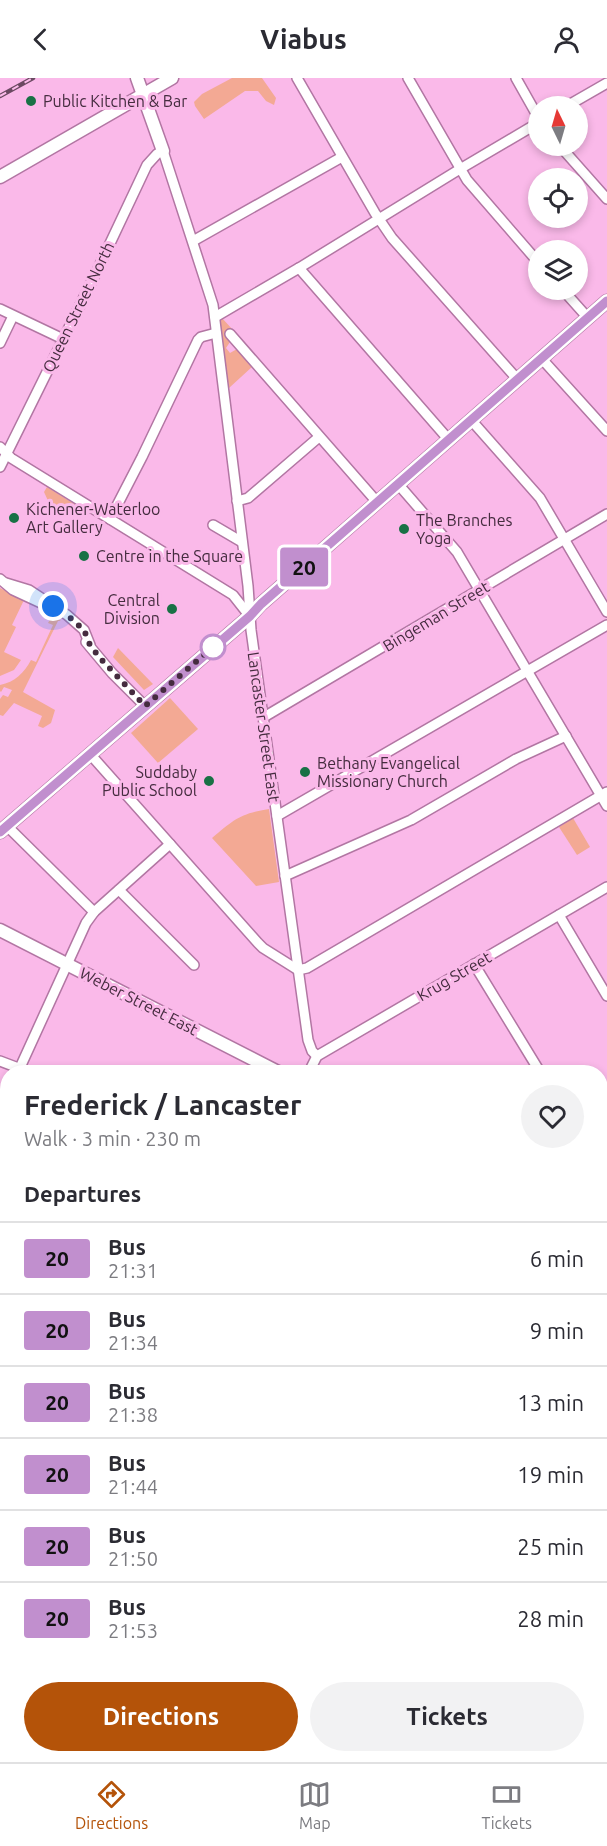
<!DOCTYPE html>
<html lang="en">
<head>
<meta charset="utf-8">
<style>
	body { margin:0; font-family:Ubuntu,sans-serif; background:#f2f2f3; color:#2b2b33; height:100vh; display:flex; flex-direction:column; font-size:22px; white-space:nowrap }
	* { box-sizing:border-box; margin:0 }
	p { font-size:20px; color:#7c7c81 }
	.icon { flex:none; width:33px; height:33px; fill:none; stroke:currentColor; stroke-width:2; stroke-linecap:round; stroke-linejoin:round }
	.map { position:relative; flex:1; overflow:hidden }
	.sheet { position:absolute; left:0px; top:987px; width:608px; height:698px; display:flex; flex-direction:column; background:#fff; border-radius:24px 24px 0 0; box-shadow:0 3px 9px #0003 }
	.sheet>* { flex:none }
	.badge { padding:0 12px; border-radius:4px; font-size:21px; line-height:39px }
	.needle { width:39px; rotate:355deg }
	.buttons { position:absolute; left:528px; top:18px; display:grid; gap:12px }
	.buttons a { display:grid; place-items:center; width:60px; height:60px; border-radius:50%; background:#fff; box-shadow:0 3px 9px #0003; font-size:30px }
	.you { position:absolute; width:30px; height:30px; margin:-15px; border:4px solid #fff; border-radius:50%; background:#1a73e8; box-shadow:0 0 0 9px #1a73e833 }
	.map>.badge { position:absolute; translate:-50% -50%; box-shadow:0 0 0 3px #fff }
	h2 { padding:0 24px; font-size:22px; line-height:54px }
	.round { display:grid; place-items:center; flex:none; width:63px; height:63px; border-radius:32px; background:#f2f2f3 }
	.headline { display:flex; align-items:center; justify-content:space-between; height:102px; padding:0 24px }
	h1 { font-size:28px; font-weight:700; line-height:45px }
	.action { display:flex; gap:12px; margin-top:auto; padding:12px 24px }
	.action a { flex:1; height:69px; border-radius:36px; background:#b45309; color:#fff; font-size:24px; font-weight:700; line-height:69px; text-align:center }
	.action a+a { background:#f2f2f3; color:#2b2b33 }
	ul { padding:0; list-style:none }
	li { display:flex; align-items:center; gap:18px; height:72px; padding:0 24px; border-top:2px solid #e1e1e2 }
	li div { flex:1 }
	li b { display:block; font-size:22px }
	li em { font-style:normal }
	li .badge { min-width:66px; font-weight:700; text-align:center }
	header { display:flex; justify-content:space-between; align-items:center; height:78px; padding:0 24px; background:#fff; font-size:27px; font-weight:700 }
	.tab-bar { display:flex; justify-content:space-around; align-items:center; height:84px; border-top:2px solid #e1e1e2; background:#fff; font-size:16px; color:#7c7c81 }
	.tab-bar a { display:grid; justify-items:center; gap:3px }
	.tab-bar .selected { color:#b45309 }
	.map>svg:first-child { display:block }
	.green { fill:#f3a994 }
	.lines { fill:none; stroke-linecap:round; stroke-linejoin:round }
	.minor-casing { stroke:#b276a3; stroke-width:12 }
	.major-casing { stroke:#b276a3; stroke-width:15 }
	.minor { stroke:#fff; stroke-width:9 }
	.major { stroke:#fff; stroke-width:12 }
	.tram { stroke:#6b4962; stroke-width:1.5 }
	.rail-casing { stroke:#6b4962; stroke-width:4.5 }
	.rail { stroke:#fab9e9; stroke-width:2; stroke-dasharray:7; stroke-linecap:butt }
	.line-casing { stroke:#fff; stroke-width:14 }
	.line { stroke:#c18fce; stroke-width:9 }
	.walk { stroke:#452c3f; stroke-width:6; stroke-dasharray:0 10.8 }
	.poi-dot { fill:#187145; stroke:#fab9e9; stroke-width:2 }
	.stop-dot { fill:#fff; stroke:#c18fce; stroke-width:3 }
	.labels { text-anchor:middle; stroke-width:6; stroke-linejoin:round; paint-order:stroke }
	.poi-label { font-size:16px; fill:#452c3f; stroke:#fab9e9; text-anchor:start }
	.street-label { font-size:16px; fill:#452c3f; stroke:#fab9e9 }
</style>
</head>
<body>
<header><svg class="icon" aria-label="back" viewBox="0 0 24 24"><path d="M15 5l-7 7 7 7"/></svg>Viabus<svg class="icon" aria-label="person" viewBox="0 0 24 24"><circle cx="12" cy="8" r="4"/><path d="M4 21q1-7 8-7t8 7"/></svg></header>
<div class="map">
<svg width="607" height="1684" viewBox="0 0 607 1684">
	<rect width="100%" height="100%" fill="#fab9e9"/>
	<g class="green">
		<polygon points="232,0 262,0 276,20 274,27 266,23 258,13 245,13 204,41 195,28 194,24 202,16"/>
		<polygon points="221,239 233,252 227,258 230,264 226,270 230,275 237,271 240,273 253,288 229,310 222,270 219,242"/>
		<polygon points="47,409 84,432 84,437 79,439 76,439 74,435 62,432 59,433 55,432 50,427 44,414"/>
		<polygon points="0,510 24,522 12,547 16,549 4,574 21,582 14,592 0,598"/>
		<path d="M52,538L61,543H58L23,614L55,632L51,645L43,650L38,648L42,638L14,625L3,638L0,637V621L3,617L8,619L12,612L4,609L1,614L0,613V607C15,604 24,595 31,582L36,584L53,547L48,545Z"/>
		<polygon points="118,570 153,606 144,612 113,579"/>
		<polygon points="170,620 198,651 158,685 131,655"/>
		<path d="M269,731L279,804L256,808L212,760C234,742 239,736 269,731Z"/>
		<polygon points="573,740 590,769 577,777 559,749"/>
		<polygon points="147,1677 447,1677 436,1684 143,1684"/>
	</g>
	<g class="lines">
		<defs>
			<g id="minor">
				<polyline points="297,0 375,135 392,160 518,302"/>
				<polyline points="408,0 467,102 538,184"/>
				<polyline points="516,0 538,39"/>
				<polyline points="567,28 607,5"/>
				<polyline points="560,68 607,121"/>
				<polyline points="193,163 342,79"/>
				<polyline points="299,190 449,362"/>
				<polyline points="563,212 588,240"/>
				<polyline points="0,231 63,261"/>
				<polyline points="215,239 299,190 460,91 538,45"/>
				<polyline points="230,256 377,424"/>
				<polyline points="0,265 13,238"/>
				<polyline points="542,281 607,353"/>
				<polyline points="472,343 540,420 607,534"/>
				<polyline points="0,369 11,380 233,517 248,536"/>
				<polyline points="0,389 97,193 147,87 157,76 163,73 213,227 248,508 251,552 308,962 312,973 317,978"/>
				<polyline points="398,406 457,474 607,728"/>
				<polyline points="237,423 248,420 319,359"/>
				<polyline points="110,441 142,379 198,262 201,259 216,255"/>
				<polyline points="213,447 242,464"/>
				<polyline points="0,501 13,512 41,525"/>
				<polyline points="6,505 29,512 67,537 84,552 90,567"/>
				<polyline points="86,564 112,595 145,628"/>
				<polyline points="264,639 607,436"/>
				<polyline points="90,676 258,865 263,870 298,892"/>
				<polyline points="277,738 607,547"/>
				<polyline points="7,748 94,834"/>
				<polyline points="285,798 411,742 516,681 566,658"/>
				<polyline points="119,812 194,887"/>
				<polyline points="559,837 607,918"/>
				<polyline points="474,886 540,994"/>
				<polyline points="298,892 307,890 607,714"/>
				<polyline points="0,983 29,994"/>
				<polyline points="18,994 86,845 94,834 170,766"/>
				<polyline points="309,994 317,978 607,809"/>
				<polyline points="0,1036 8,1018"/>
				<polyline points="0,1058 8,1062"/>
				<polyline points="600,1069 607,1064"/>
				<polyline points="600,1173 607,1160"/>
				<polyline points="600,1309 607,1313"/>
				<polyline points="600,1349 607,1336"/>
				<polyline points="0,1355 8,1341"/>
				<polyline points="0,1405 8,1410"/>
				<polyline points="0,1571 8,1557"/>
				<polyline points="600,1599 607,1595"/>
				<polyline points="80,1684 84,1677"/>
				<polyline points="454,1684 466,1677"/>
			</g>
			<g id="major">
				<polyline points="137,0 163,73"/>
				<polyline points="0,99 172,0"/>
				<polyline points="0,754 250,538 261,526 607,223"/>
				<polyline points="0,852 278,994"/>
				<polyline points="0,1141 8,1144"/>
				<polyline points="600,1156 607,1159"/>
				<polyline points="0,1243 8,1247"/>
				<polyline points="0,1257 8,1261"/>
				<polyline points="600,1456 607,1460"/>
				<polyline points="600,1566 607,1569"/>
				<polyline points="600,1582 607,1586"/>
			</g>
		</defs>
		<use href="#minor" class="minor-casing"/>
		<use href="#major" class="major-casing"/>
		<use href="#minor" class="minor"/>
		<use href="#major" class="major"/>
		<g class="tram">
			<polyline points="0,1253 8,1256"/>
			<polyline points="600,1572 607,1575"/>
		</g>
		<defs>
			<polyline id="rail" points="0,18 33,0"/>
		</defs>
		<use href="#rail" class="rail-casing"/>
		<use href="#rail" class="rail"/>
	</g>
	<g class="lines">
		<defs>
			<polyline id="line" points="0,754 250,538 261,526 607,223"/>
		</defs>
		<use href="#line" class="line-casing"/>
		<use href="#line" class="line"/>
		<polyline class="walk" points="53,528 67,537 84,552 90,567 100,580 145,628 213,569"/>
	</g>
	<g class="poi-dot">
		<circle cx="31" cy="23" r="6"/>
		<circle cx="14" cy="440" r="6"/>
		<circle cx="404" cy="451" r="6"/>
		<circle cx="84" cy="478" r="6"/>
		<circle cx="172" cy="531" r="6"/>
		<circle cx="305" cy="694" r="6"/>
		<circle cx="209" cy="703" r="6"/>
	</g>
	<circle class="stop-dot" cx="213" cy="569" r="12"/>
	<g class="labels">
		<g class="poi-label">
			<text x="43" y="29">Public Kitchen &amp; Bar</text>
			<text x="26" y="437">Kichener-Waterloo<tspan x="26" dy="18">Art Gallery</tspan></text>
			<text x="416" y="448">The Branches<tspan x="416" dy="18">Yoga</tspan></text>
			<text x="96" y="484">Centre in the Square</text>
			<text x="160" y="528" text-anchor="end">Central<tspan x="160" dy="18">Division</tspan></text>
			<text x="317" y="691">Bethany Evangelical<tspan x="317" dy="18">Missionary Church</tspan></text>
			<text x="197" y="700" text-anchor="end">Suddaby<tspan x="197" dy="18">Public School</tspan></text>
		</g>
		<g class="street-label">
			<text transform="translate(78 229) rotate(-64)" y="6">Queen Street North</text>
			<text transform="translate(436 538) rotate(-31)" y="6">Bingeman Street</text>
			<text transform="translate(264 649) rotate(82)" y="6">Lancaster Street East</text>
			<text transform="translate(454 898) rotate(-30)" y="6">Krug Street</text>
			<text transform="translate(139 923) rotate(27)" y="6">Weber Street East</text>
		</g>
	</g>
</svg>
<div class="buttons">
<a><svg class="needle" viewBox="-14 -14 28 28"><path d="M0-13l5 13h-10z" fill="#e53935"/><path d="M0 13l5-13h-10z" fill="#7c7c81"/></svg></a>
<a><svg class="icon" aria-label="locate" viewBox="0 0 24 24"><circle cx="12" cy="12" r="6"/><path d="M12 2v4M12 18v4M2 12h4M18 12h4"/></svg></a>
<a><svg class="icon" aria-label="layers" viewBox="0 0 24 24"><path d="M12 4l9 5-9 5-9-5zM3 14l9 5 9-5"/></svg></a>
</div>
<div class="you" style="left:53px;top:528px"></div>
<b class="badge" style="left:304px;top:489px;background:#c18fce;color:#111">20</b>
<section class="sheet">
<div class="headline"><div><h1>Frederick / Lancaster</h1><p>Walk · 3 min · 230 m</p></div><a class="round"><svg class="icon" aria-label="heart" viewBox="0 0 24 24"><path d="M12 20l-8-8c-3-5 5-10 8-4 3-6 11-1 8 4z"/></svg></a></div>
<h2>Departures</h2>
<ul>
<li><span class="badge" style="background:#c18fce;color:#111">20</span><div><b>Bus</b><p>21:31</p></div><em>6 min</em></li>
<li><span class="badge" style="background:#c18fce;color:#111">20</span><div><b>Bus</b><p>21:34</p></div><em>9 min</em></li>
<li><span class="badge" style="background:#c18fce;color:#111">20</span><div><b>Bus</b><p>21:38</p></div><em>13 min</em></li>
<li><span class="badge" style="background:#c18fce;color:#111">20</span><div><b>Bus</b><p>21:44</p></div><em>19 min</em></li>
<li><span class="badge" style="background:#c18fce;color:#111">20</span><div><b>Bus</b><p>21:50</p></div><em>25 min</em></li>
<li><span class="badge" style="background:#c18fce;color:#111">20</span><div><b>Bus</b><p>21:53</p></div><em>28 min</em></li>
</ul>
<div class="action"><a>Directions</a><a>Tickets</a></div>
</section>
</div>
<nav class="tab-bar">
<a class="selected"><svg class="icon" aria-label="directions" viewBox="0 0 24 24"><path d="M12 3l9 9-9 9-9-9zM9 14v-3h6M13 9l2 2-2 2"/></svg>Directions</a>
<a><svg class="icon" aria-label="map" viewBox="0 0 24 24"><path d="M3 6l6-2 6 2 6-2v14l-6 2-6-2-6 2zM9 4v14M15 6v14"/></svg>Map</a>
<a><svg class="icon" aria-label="tickets" viewBox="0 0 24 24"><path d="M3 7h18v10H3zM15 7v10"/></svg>Tickets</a>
</nav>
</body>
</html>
